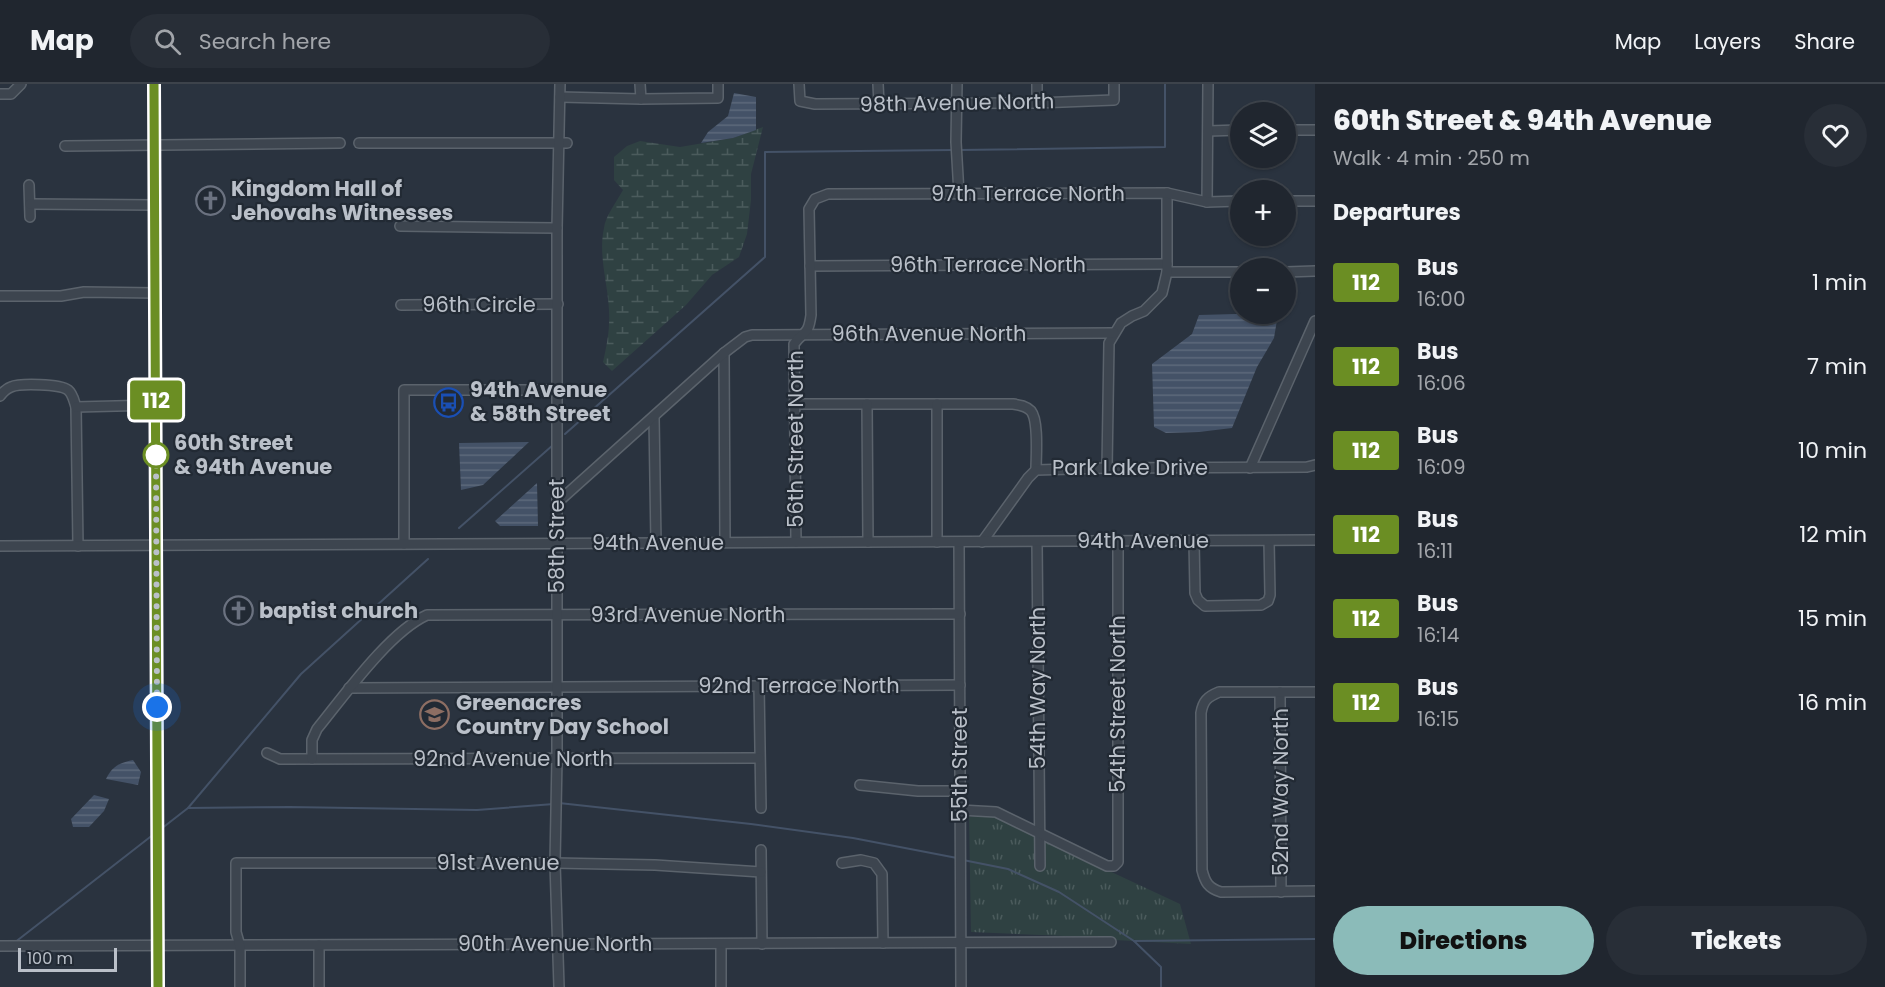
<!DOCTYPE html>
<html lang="en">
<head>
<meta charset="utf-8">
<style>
	body { margin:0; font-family:Poppins,sans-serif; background:#282e37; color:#f1f3f6; height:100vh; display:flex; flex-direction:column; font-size:22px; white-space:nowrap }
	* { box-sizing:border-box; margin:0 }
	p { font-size:20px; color:#a2a5aa }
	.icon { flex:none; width:33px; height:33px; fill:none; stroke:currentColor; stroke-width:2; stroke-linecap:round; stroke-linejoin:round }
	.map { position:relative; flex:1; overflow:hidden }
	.sheet { display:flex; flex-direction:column; background:#20262f; width:570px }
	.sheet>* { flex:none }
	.badge { padding:0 12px; border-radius:4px; font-size:21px; line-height:39px }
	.buttons { position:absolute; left:1230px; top:18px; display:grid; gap:12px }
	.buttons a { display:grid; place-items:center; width:66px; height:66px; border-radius:50%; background:#20262f; box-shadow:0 2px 4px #0004,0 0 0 2px #3d434b; font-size:30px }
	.scale { position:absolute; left:18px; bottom:15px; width:99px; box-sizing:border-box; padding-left:6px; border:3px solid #bac0c9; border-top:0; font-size:16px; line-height:21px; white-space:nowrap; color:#bac0c9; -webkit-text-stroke:4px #222a34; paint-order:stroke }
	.you { position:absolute; width:30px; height:30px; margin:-15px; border:4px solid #fff; border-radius:50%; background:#1a73e8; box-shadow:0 0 0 9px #1a73e833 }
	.map>.badge { position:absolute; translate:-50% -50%; box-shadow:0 0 0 3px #fff }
	h2 { padding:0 18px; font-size:22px; line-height:54px }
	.round { display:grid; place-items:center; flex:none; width:63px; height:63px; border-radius:32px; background:#282e37 }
	.summary { display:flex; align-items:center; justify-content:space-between; height:102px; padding:0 18px }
	h1 { font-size:28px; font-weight:800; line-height:45px }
	.primary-button { display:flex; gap:12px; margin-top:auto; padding:12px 18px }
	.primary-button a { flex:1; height:69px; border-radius:36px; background:#8bbbb9; color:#111; font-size:24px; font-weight:800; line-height:69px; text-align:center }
	.primary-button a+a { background:#282e37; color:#f1f3f6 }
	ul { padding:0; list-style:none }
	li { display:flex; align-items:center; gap:18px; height:84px; padding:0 18px }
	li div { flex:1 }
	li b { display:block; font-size:22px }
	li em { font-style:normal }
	li .badge { min-width:66px; font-weight:700; text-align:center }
	header { display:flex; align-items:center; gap:36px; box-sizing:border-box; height:84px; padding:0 30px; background:#20262f; border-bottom:2px solid #3d434b }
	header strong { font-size:28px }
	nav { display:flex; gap:33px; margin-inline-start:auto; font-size:21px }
	.search { width:420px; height:54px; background:#282e37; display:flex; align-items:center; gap:15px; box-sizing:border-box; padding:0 21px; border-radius:33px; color:#a2a5aa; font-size:22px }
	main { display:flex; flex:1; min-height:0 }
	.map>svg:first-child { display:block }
	.grass { fill:url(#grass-tufts) }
	.wetland { fill:url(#wetland-marsh) }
	.water { fill:url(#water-rules) }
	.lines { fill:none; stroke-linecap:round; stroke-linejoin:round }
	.stream { stroke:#445267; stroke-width:2 }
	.minor-casing { stroke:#5b636c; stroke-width:12 }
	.minor { stroke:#3d454f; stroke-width:9 }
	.line-casing { stroke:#fff; stroke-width:14 }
	.line { stroke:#6b8e23; stroke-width:9 }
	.walk { stroke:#bac0c9; stroke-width:6; stroke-dasharray:0 10.8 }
	.stop-dot { fill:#fff; stroke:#6b8e23; stroke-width:3 }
	.labels { text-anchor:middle; stroke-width:4.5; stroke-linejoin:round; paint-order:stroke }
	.street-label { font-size:21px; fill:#bac0c9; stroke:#222a34 }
	.poi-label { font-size:21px; font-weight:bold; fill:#bac0c9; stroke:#222a34; text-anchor:start }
	.stop-label { font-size:21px; font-weight:bold; fill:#bac0c9; stroke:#222a34; text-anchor:start }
</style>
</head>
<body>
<header>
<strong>Map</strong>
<div class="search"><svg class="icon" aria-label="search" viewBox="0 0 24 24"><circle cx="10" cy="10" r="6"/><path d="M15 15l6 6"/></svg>Search here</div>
<nav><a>Map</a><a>Layers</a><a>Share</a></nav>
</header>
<main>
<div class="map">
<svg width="1315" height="903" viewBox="0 0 1315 903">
	<defs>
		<pattern id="grass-tufts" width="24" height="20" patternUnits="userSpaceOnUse" patternTransform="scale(1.5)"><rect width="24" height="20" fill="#2f4142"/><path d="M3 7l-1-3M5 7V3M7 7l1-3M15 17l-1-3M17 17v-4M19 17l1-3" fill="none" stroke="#4b5b5c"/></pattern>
		<pattern id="wetland-marsh" width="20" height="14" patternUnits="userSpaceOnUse" patternTransform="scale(1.5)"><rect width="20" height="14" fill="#2f4142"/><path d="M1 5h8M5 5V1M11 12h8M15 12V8" fill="none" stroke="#4b5b5c"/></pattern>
		<pattern id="water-rules" width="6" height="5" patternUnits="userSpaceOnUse" patternTransform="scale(1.5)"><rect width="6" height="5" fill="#445267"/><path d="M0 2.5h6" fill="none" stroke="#5d697b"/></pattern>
	</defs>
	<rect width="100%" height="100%" fill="#2a333f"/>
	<polygon class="grass" points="987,731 994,732 1036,753 1037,786 1043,786 1043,756 1180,820 1191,860 1114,856 1114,854 971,848 969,733"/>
	<path class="wetland" d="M763,43L751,90V116L747,150L739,173L712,191L686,221L612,287L603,278C607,261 610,245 609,227C608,199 598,172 604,144C605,133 617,117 623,106L614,96V73L627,62L640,57L680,63L733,54Z"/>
	<g class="water">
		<polygon points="734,9 756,13 756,46 733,54 701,59 708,48 728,32"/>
		<polygon points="1236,230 1269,230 1277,236 1274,254 1257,283 1232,344 1199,348 1166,349 1154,343 1152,280 1192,250 1199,231"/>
		<polygon points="529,358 483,401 461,406 459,359"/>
		<polygon points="537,399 538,442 500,442 495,437"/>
		<path d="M133,676L141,688L138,701L106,695C112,682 120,679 133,676Z"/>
		<polygon points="94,711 109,715 104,727 89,743 73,743 71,735"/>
	</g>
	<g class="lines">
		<g class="stream">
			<polyline points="959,66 1165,63 1165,0"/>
			<polyline points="565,350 765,173 765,68 953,66"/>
			<polyline points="459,444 553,361"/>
			<polyline points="559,719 751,740 853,754 957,774"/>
			<polyline points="188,724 290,723 477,726 554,720"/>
			<polyline points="161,745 188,724 301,590 428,475"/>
			<polyline points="963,776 1008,785 1059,808 1134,857 1161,883 1161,903"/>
			<polyline points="1134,857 1315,855"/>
			<polyline points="14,859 154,750"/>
		</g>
		<defs>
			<g id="minor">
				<polyline points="154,0 158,903"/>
				<polyline points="640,0 641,15"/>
				<polyline points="799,0 800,17 815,20 1037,19 1114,16 1114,0"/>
				<polyline points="878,0 879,20"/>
				<polyline points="957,0 956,58 959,110"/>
				<polyline points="1037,0 1037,19"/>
				<polyline points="0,10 11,10 21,0"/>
				<polyline points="560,13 641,15 718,14 718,0"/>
				<polyline points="1286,46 1315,46"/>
				<polyline points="1208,47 1240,46"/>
				<polyline points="359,59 567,59"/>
				<polyline points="65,62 340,59"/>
				<polyline points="29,101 30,133"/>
				<polyline points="1286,117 1315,117"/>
				<polyline points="1207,118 1208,0"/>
				<polyline points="30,120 155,121"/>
				<polyline points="400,142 557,144"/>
				<polyline points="810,182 1167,180"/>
				<polyline points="1167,188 1240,188"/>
				<polyline points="1286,188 1315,187"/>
				<polyline points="0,212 61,212 84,208 155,209"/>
				<polyline points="401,221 558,220"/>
				<polyline points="724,269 725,458"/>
				<path d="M0,312C3,308 5,305 11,303C20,299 60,300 68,306C73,310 74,317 76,323L78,462"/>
				<path d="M795,320H1013C1020,321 1026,322 1031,327C1039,337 1036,373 1036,386"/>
				<polyline points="867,320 868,458"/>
				<polyline points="76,323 156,321"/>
				<polyline points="654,333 656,459"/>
				<polyline points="1107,384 1109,259 1121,239 1132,232 1144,227 1162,209 1167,188 1167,109"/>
				<polyline points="1250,384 1315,237"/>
				<polyline points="558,418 724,269 745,253 752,251 1114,249"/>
				<polyline points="1194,457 1195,509 1198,516 1205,522 1261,521 1268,517 1270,511 1269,457"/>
				<path d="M796,458L794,260C804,246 808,253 811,231L809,125L815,115L828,110L1167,109L1207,118L1240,117"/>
				<polyline points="937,458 937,320"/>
				<polyline points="982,458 1028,394 1036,386 1107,384 1307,383 1315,381"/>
				<polyline points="1037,458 1040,782"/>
				<polyline points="959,459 961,903"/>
				<polyline points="404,460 404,306 557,306"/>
				<polyline points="0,462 1315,456"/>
				<polyline points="759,602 761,724"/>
				<polyline points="349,604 960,601"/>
				<polyline points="1280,608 1281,808"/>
				<path d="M1315,608H1219C1207,613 1203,617 1201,629L1202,786C1205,798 1208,804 1221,808L1315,807"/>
				<polyline points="267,669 280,675 759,674"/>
				<path d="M312,675V656L317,645C344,612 389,548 427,531L960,530"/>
				<polyline points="860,701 918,707 960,707"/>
				<polyline points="960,726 996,728 1107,782 1114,782 1118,778 1118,457"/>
				<polyline points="761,766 762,860"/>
				<polyline points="842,779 861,776 874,779 882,790 883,859"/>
				<polyline points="721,860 721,903"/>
				<polyline points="319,861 319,903"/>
				<polyline points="0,862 1111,858"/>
				<polyline points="240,903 240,862 236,848 236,779 555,779 655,781 761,788"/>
				<polyline points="559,903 555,779 557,674 557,144 560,0"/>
			</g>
		</defs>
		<use href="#minor" class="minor-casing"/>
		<use href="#minor" class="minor"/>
	</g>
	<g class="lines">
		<defs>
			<polyline id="line" points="154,0 158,903"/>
		</defs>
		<use href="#line" class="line-casing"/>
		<use href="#line" class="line"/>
		<polyline class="walk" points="156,371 157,623"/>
	</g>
	<defs>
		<symbol id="church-ring" viewBox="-11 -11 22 22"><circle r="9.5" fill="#222a34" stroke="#6b7280" stroke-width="1.5"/><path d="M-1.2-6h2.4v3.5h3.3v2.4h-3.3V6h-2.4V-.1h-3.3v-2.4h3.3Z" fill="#6b7280"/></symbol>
		<symbol id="bus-ring" viewBox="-11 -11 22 22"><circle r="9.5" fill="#222a34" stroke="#1a4fb4" stroke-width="1.5"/><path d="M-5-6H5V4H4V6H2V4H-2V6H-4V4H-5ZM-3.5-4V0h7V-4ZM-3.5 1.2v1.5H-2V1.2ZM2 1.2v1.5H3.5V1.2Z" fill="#1a4fb4"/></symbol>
		<symbol id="school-ring" viewBox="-11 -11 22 22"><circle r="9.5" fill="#222a34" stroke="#8d6e63" stroke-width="1.5"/><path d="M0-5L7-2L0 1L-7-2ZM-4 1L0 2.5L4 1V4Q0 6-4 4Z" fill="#8d6e63"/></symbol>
	</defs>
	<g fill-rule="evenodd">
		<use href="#church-ring" x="194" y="100" width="33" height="33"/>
		<use href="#bus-ring" x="432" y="302" width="33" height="33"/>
		<use href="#church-ring" x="222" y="510" width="33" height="33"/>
		<use href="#school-ring" x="418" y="614" width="33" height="33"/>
	</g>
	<circle class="stop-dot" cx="156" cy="371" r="12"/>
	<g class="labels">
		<g class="street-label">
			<text transform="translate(957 19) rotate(-1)" y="7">98th Avenue North</text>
			<text x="1028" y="117">97th Terrace North</text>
			<text x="988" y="188">96th Terrace North</text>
			<text x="479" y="228">96th Circle</text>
			<text x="929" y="257">96th Avenue North</text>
			<text transform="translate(796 355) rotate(-90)" y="7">56th Street North</text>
			<text x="1130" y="391">Park Lake Drive</text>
			<text transform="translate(557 452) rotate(-90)" y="7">58th Street</text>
			<text x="1143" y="464">94th Avenue</text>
			<text x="658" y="466">94th Avenue</text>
			<text x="688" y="538">93rd Avenue North</text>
			<text x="799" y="609">92nd Terrace North</text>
			<text transform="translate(1038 604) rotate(-90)" y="7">54th Way North</text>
			<text transform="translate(1118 620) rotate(-90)" y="7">54th Street North</text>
			<text x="513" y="682">92nd Avenue North</text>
			<text transform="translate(960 681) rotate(-90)" y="7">55th Street</text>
			<text transform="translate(1281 708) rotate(-90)" y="7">52nd Way North</text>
			<text x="498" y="786">91st Avenue</text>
			<text x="555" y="867">90th Avenue North</text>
		</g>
		<g class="poi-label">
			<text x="231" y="112">Kingdom Hall of<tspan x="231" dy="24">Jehovahs Witnesses</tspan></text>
			<text x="470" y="313">94th Avenue<tspan x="470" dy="24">&amp; 58th Street</tspan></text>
			<text x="259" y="534">baptist church</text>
			<text x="456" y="626">Greenacres<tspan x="456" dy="24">Country Day School</tspan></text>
		</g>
		<g class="stop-label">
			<text x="174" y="366">60th Street<tspan x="174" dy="24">&amp; 94th Avenue</tspan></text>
		</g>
	</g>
</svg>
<div class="buttons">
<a><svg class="icon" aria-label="layers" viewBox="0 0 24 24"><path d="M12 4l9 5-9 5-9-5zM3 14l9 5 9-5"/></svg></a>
<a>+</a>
<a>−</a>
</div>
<div class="scale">100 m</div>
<div class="you" style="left:157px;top:623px"></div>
<b class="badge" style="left:156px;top:316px;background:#6b8e23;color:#fff">112</b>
</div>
<section class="sheet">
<div class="summary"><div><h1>60th Street &amp; 94th Avenue</h1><p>Walk · 4 min · 250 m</p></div><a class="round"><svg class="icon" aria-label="heart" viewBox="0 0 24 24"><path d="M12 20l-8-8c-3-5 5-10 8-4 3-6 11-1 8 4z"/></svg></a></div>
<h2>Departures</h2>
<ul>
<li><span class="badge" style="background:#6b8e23;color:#fff">112</span><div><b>Bus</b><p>16:00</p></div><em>1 min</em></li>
<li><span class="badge" style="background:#6b8e23;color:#fff">112</span><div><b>Bus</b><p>16:06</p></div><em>7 min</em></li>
<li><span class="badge" style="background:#6b8e23;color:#fff">112</span><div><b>Bus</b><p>16:09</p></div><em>10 min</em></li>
<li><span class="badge" style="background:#6b8e23;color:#fff">112</span><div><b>Bus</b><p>16:11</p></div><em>12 min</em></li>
<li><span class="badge" style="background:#6b8e23;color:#fff">112</span><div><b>Bus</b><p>16:14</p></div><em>15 min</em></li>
<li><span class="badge" style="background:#6b8e23;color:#fff">112</span><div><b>Bus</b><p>16:15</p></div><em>16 min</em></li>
</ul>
<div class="primary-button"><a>Directions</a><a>Tickets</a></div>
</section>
</main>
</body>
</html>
